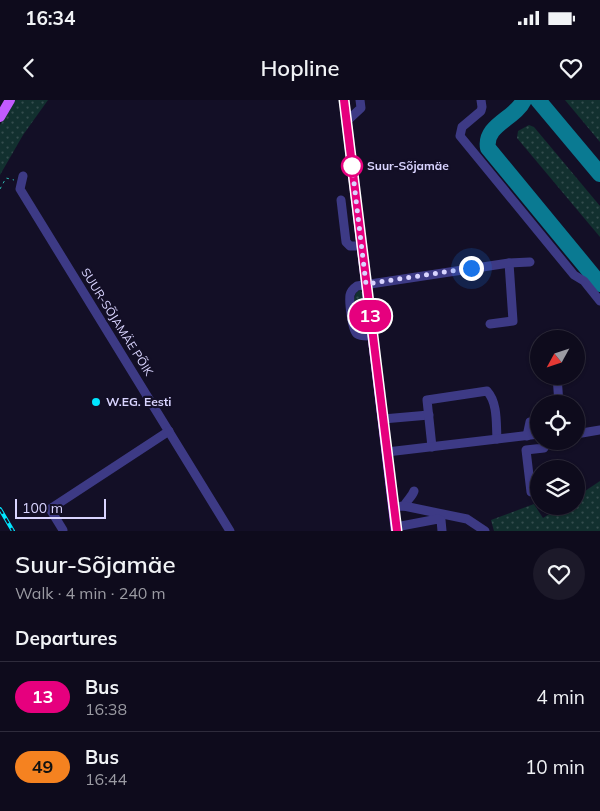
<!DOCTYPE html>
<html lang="en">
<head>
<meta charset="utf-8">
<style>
	body { margin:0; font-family:Mulish,sans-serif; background:#1c1929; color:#f1f3f6; height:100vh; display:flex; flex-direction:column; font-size:19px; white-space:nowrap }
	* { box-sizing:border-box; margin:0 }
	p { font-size:16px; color:#9b9ba3 }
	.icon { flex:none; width:28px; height:28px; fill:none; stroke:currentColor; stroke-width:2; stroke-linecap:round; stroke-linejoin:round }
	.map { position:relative; height:431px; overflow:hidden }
	.sheet { display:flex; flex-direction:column; background:#0e0b1c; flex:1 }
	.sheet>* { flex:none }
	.badge { padding:0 10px; border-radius:16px; font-size:18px; line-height:32px }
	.needle { width:32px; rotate:230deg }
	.controls { position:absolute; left:530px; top:230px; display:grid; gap:10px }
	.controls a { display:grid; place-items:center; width:55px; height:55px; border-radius:50%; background:#0e0b1c; box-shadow:0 1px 4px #0004,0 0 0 1px #2e2b3b; font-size:25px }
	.scale { position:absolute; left:15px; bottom:12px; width:91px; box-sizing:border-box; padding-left:5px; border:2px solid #d9d4ff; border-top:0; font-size:14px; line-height:18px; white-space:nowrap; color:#d9d4ff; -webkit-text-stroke:4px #130f26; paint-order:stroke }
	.you { position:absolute; width:25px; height:25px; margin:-12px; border:4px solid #fff; border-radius:50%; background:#1a73e8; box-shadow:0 0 0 8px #1a73e833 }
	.map>.badge { position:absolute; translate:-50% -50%; box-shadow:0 0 0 2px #fff }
	h2 { padding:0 15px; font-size:19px; line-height:45px }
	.round { display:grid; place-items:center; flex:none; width:52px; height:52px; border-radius:26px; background:#1c1929 }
	.summary { display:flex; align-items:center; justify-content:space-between; height:85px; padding:0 15px }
	h1 { font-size:24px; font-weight:600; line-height:38px }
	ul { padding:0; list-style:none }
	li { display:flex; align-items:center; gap:15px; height:70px; padding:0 15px; border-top:1px solid #2e2b3b }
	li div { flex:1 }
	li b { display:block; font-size:19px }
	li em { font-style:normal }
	li .badge { min-width:55px; font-weight:700; text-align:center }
	.status { display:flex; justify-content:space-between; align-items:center; height:35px; padding:0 25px; background:#0e0b1c; direction:ltr }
	.status svg { height:14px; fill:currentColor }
	header { display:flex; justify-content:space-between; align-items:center; height:65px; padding:0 15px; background:#0e0b1c; font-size:22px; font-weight:600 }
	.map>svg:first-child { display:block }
	.grass { fill:url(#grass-dots) }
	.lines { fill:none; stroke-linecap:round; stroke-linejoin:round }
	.taxiway { stroke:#0a7a92; stroke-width:16 }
	.path { stroke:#2fb8b0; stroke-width:1; stroke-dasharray:2.5 4; stroke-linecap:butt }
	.minor { stroke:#3d3a85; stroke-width:9 }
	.major { stroke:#c25bff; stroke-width:10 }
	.rail-casing { stroke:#00e5ff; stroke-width:4 }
	.rail { stroke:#130f26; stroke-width:2; stroke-dasharray:5.5; stroke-linecap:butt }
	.line-casing { stroke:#fff; stroke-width:11 }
	.line { stroke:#e6007e; stroke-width:8 }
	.walk { stroke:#d9d4ff; stroke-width:5; stroke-dasharray:0 9 }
	.stop-dot { fill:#fff; stroke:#e6007e; stroke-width:2.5 }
	.poi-dot { fill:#00e5ff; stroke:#130f26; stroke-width:2 }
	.labels { text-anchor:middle; stroke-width:4.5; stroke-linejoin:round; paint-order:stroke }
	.stop-label { font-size:12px; font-weight:bold; fill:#d9d4ff; stroke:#130f26; text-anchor:start }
	.street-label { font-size:12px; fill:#d9d4ff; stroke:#130f26 }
	.poi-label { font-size:12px; font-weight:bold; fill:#d9d4ff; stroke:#130f26; text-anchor:start }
</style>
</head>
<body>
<div class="status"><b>16:34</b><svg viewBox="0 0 49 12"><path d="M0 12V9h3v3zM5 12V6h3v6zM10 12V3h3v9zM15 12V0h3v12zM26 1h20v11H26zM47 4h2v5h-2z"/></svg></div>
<header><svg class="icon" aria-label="back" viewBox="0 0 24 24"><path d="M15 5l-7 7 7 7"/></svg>Hopline<svg class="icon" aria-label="heart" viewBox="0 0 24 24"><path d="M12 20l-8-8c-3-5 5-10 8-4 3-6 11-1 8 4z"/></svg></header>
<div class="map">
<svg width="600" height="431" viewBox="0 0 600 431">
	<defs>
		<pattern id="grass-dots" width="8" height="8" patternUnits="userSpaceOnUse" patternTransform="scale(1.25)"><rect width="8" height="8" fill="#12302f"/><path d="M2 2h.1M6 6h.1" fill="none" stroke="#344d4e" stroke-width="1.8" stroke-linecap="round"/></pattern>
	</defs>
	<rect width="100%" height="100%" fill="#130f26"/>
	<g class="grass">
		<polygon points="15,0 48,0 23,35 0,75 0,25"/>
		<polygon points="565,0 600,0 600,42"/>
		<polygon points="529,25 534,27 600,106 600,137 517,38 518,31"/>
		<polygon points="360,190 362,192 366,229 363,231 357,227 354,199 356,193"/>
		<polygon points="600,381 600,431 494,431 491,420 534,404 543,418 562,406 576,406 576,397"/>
	</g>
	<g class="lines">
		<g class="taxiway">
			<path d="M524,0C515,19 484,25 488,48L600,184"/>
			<polyline points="538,0 600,74"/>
		</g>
		<polyline class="path" points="0,89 6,78 14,80"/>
		<g class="minor">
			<polyline points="481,0 482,7 481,11 462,27 460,36 574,175 584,181 600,201"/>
			<polyline points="347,21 361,8 360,0"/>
			<polyline points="23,76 20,89 230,431"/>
			<polyline points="341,100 346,142 350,146 362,146"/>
			<polyline points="490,224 513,221 509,163"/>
			<path d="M373,236C368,236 361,237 357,234C352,231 349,201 350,195C351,191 354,188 357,186L509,163L530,162"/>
			<polyline points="557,276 559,304"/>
			<polyline points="383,319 429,315"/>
			<polyline points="576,334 600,330"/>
			<polyline points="527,336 530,322 539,321"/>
			<path d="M432,347L427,300L487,291C498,303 496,324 497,339"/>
			<polyline points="387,352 539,334"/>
			<polyline points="531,392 526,350 544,348 543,341"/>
			<path d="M404,406C407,400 412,397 414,391"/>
			<polyline points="393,407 404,406 467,419 485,431"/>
			<polyline points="396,427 438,419 441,420 442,431"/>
			<polyline points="63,430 50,409 169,331"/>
		</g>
		<g class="major">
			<polyline points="344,0 396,431"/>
			<polyline points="0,17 10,0"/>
		</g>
		<defs>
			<polyline id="rail" points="0,409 13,431"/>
		</defs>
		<use href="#rail" class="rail-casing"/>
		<use href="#rail" class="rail"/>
	</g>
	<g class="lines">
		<defs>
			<polyline id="line" points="344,0 397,431"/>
		</defs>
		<use href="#line" class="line-casing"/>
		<use href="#line" class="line"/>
		<polyline class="walk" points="352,66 366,184 471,168"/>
	</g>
	<circle class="stop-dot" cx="352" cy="66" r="10"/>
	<circle class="poi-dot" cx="96" cy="302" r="5"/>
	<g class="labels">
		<g class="stop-label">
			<text x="367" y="70">Suur-Sõjamäe</text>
		</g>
		<g class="street-label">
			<text transform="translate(117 222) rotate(58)" y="4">SUUR-SÕJAMÄE PÕIK</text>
		</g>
		<g class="poi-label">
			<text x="106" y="306">W.EG. Eesti</text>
		</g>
	</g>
</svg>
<div class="controls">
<a><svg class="needle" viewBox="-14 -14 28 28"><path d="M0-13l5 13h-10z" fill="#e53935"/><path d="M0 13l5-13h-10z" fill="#9b9ba3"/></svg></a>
<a><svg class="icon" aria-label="locate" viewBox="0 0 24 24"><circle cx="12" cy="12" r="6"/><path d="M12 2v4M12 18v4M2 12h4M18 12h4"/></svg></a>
<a><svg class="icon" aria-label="layers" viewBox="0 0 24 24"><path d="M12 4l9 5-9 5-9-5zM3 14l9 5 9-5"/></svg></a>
</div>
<div class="scale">100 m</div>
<div class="you" style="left:471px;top:168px"></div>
<b class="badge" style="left:370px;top:216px;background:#e6007e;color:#fff">13</b>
</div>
<section class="sheet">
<div class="summary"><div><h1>Suur-Sõjamäe</h1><p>Walk · 4 min · 240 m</p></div><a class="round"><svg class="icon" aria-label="heart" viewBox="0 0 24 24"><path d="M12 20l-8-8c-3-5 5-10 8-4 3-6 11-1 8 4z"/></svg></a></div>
<h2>Departures</h2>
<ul>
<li><span class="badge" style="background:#e6007e;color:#fff">13</span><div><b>Bus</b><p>16:38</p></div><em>4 min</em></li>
<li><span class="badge" style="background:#f58220;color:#111">49</span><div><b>Bus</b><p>16:44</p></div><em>10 min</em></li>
</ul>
</section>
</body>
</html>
